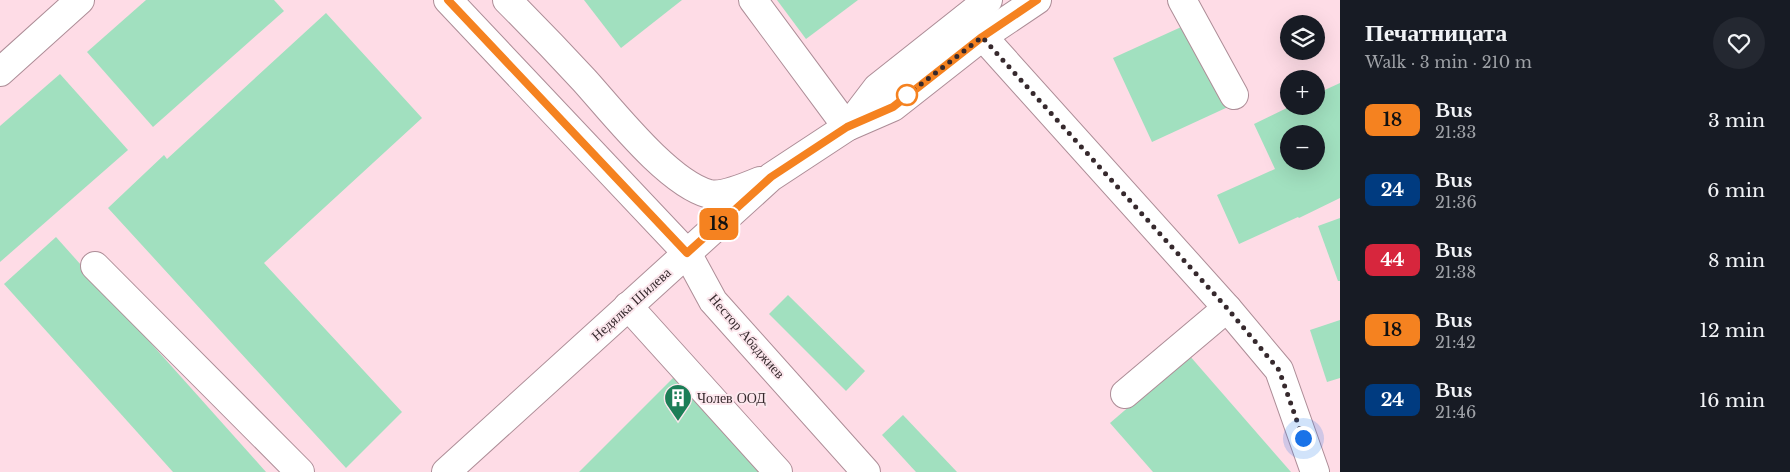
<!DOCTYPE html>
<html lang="en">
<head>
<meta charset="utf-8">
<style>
	body { margin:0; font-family:"Libre Baskerville",serif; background:#242831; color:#f1f3f6; height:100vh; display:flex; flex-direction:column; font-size:19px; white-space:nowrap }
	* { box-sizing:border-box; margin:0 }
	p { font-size:16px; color:#9ea1a6 }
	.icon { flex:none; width:28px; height:28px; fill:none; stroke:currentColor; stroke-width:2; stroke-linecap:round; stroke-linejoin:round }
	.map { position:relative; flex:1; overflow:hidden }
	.drawer { display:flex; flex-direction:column; background:#171b24; width:450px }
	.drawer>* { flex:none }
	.badge { padding:0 10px; border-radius:8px; font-size:18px; line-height:32px }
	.fabs { position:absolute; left:1280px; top:15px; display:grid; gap:10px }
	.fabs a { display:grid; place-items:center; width:45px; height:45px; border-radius:50%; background:#171b24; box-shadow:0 5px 20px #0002; font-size:25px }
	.you { position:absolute; width:25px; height:25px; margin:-12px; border:4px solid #fff; border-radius:50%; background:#1a73e8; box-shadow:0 0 0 8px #1a73e833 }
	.map>.badge { position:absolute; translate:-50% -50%; box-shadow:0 0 0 2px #fff }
	.round { display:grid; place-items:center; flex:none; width:52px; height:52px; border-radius:26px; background:#242831 }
	.overview { display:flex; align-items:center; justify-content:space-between; height:85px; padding:0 25px }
	h1 { font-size:24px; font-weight:800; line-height:38px }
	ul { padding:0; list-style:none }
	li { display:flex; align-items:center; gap:15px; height:70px; padding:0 25px }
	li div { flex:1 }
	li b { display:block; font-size:19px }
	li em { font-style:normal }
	li .badge { min-width:55px; font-weight:700; text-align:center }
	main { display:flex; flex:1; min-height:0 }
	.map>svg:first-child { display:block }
	.built { fill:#fedce6; fill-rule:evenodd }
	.building { fill:#a1e0bf; fill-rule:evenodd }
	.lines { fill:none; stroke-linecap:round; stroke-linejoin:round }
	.minor-casing { stroke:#ad8d97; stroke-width:30 }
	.minor { stroke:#fff; stroke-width:28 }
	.line-casing { stroke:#fff; stroke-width:11 }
	.line { stroke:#f58220; stroke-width:8 }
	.walk { stroke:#36292d; stroke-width:5; stroke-dasharray:0 9 }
	.stop-dot { fill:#fff; stroke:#f58220; stroke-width:2.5 }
	.labels { text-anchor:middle; stroke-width:4; stroke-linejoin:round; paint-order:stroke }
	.street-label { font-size:14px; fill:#36292d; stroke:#fce7ed }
	.poi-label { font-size:14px; fill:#36292d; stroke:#fce7ed; text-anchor:start }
</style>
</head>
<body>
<main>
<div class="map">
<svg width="1340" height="472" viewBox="0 0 1340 472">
	<rect width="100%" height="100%" fill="#fce7ed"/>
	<path class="built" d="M0,0H1340V472H0ZM1289,24H1316V51H1289ZM1289,79H1316V106H1289ZM1289,134H1316V161H1289Z"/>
	<g class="building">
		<polygon points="146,0 274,0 284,11 153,127 87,52"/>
		<polygon points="584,0 682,0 621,48"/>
		<polygon points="777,0 858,0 806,39"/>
		<polygon points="326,13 422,118 264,263 402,412 346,468 108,208 164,155 167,159"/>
		<polygon points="1190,23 1228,107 1152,142 1113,58"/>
		<polygon points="60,74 128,150 0,262 0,126"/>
		<path d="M1340,83V198L1299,218L1298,217L1239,244L1217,195L1275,169L1254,124L1291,106H1316V94ZM1289,134H1316V161H1289Z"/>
		<polygon points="1340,218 1340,281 1338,281 1318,226"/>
		<polygon points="56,237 266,472 173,472 4,284"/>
		<polygon points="788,295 865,371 846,391 769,314"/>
		<polygon points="1340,320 1340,378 1327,382 1310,330"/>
		<polygon points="1189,355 1291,472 1153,472 1110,423"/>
		<polygon points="678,373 777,472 579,472"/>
		<polygon points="903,415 957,472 916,472 882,435"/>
	</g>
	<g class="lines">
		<defs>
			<g id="minor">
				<polyline points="448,0 687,253 713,301 866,472"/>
				<path d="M507,0C533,26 559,53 584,80C613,112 668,183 709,194C722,197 748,186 760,181"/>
				<polyline points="753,0 847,127"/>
				<polyline points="1182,0 1234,95"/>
				<polyline points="966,18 1227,308 1279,370 1315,472"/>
				<polyline points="0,72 80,0"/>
				<polyline points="848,126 877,88 988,0"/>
				<polyline points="95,266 300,472"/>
				<polyline points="628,306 778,472"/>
				<polyline points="1125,394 1227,308"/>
				<polyline points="446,472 771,177 847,127 893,107 982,37 1037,0"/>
			</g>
		</defs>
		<use href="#minor" class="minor-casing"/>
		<use href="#minor" class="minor"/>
	</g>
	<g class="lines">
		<defs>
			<polyline id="line" points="448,0 687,253 771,177 847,127 893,107 982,37 1037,0"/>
		</defs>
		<use href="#line" class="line-casing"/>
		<use href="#line" class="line"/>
		<polyline class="walk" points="907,95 982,37 1227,308 1279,370 1303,438"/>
	</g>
	<defs>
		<symbol id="building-pin" viewBox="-11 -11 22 30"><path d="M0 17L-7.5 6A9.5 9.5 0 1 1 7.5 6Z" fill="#1c7e57" stroke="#fce7ed"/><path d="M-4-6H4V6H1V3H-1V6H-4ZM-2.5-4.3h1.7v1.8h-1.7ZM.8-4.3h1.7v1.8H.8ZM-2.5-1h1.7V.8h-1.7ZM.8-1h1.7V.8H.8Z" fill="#fff"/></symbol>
	</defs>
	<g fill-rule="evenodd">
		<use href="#building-pin" x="662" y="382" width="32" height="43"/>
	</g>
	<circle class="stop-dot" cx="907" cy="95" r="10"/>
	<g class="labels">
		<g class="street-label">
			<text transform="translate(631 304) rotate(-42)" y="5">Недялка Шилева</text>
			<text transform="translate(747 336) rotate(49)" y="5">Нестор Абаджиев</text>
		</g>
		<g class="poi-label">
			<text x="697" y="403">Чолев ООД</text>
		</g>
	</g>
</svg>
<div class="fabs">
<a><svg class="icon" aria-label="layers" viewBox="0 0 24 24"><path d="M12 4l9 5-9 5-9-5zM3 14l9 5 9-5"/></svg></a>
<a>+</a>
<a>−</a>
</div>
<div class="you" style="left:1303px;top:438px"></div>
<b class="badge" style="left:719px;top:224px;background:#f58220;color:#111">18</b>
</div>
<section class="drawer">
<div class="overview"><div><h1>Печатницата</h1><p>Walk · 3 min · 210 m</p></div><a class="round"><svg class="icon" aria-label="heart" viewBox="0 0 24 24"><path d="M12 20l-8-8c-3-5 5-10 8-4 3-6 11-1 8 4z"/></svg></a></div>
<ul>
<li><span class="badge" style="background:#f58220;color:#111">18</span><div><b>Bus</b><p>21:33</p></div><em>3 min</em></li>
<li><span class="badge" style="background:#003b80;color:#fff">24</span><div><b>Bus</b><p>21:36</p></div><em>6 min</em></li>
<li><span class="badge" style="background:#d7263d;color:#fff">44</span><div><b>Bus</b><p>21:38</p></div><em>8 min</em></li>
<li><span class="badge" style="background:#f58220;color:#111">18</span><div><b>Bus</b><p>21:42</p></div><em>12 min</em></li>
<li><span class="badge" style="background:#003b80;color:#fff">24</span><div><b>Bus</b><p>21:46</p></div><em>16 min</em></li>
</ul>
</section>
</main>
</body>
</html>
